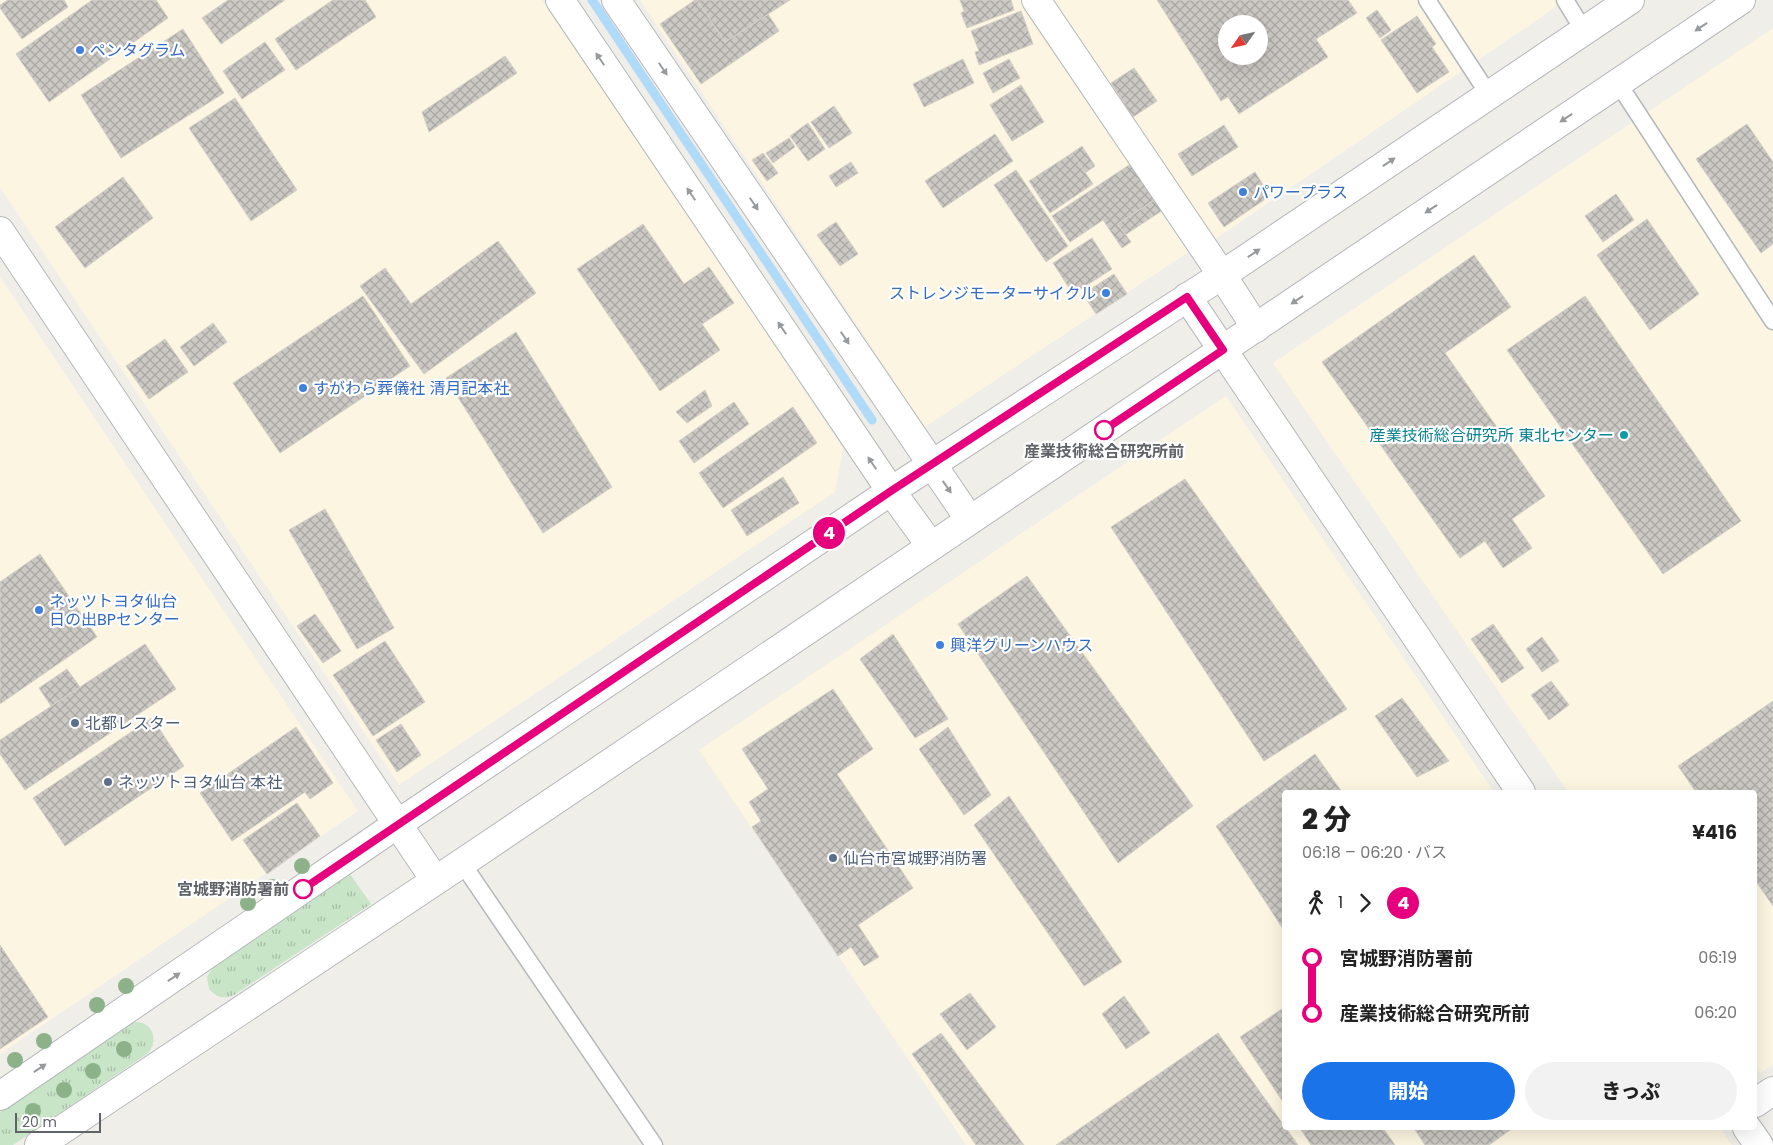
<!DOCTYPE html>
<html lang="ja">
<head>
<meta charset="utf-8">
<style>
	body { margin:0; font-family:Poppins,"Noto Sans JP",sans-serif; background:#f2f2f2; color:#222; height:100vh; display:flex; flex-direction:column; font-size:19px; white-space:nowrap }
	* { box-sizing:border-box; margin:0 }
	p { font-size:16px; color:#767676 }
	.icon { flex:none; width:28px; height:28px; fill:none; stroke:currentColor; stroke-width:2; stroke-linecap:round; stroke-linejoin:round }
	.map { position:relative; flex:1; overflow:hidden }
	.sheet { position:absolute; left:1282px; top:790px; width:475px; height:340px; display:flex; flex-direction:column; background:#fff; border-radius:5px; box-shadow:0 5px 20px #0002 }
	.sheet>* { flex:none }
	.badge { padding:0 10px; border-radius:16px; font-size:18px; line-height:32px }
	.needle { width:32px; rotate:236deg }
	.tools { position:absolute; left:1218px; top:15px; display:grid; gap:10px }
	.tools a { display:grid; place-items:center; width:50px; height:50px; border-radius:50%; background:#fff; box-shadow:0 5px 20px #0002; font-size:25px }
	.scale { position:absolute; left:15px; bottom:12px; width:86px; box-sizing:border-box; padding-left:5px; border:2px solid #5f6367; border-top:0; font-size:14px; line-height:18px; white-space:nowrap; color:#5f6367; -webkit-text-stroke:4px #fff; paint-order:stroke }
	.map>.badge { position:absolute; translate:-50% -50%; box-shadow:0 0 0 2px #fff }
	.legs { display:flex; align-items:center; gap:8px; height:55px; padding:0 20px; font-size:16px }
	.legs p { margin-inline-start:auto }
	.overview { display:flex; align-items:center; justify-content:space-between; height:85px; padding:0 20px }
	h1 { font-size:28px; font-weight:800; line-height:38px }
	.action { display:flex; gap:10px; margin-top:auto; padding:10px 20px }
	.action a { flex:1; height:58px; border-radius:30px; background:#1a73e8; color:#fff; font-size:20px; font-weight:800; line-height:58px; text-align:center }
	.action a+a { background:#f2f2f2; color:#222 }
	ul { padding:0 20px; list-style:none }
	li { display:flex; align-items:center; gap:18px; height:55px; font-size:19px }
	li i { display:grid; place-items:center; width:8px; height:100%; margin:0 6px; background:currentColor }
	li i::after { content:''; width:12px; height:12px; margin:-6px; border:4px solid; border-radius:50%; background:#fff }
	li p { margin-inline-start:auto }
	li:first-child i { background:linear-gradient(#0000 50%,currentColor 0) }
	li:last-child i { background:linear-gradient(currentColor 50%,#0000 0) }
	.map>svg:first-child { display:block }
	.commercial { fill:#fcf5e1; fill-rule:evenodd }
	.grass { fill:url(#grass-tufts) }
	.lines { fill:none; stroke-linecap:round; stroke-linejoin:round }
	.stream { stroke:#afdbf9; stroke-width:9 }
	.building { fill:url(#building-cross-hatch); stroke:#d4d0c6; fill-rule:evenodd }
	.service-casing { stroke:#b5b8bb; stroke-width:19 }
	.minor-casing { stroke:#b5b8bb; stroke-width:30 }
	.tertiary-casing { stroke:#b5b8bb; stroke-width:30 }
	.service { stroke:#fff; stroke-width:16 }
	.minor { stroke:#fff; stroke-width:28 }
	.tertiary { stroke:#fff; stroke-width:28 }
	.tree { fill:#8db28a }
	.oneway { fill:#979a9c }
	.line-1-casing { stroke:#fff; stroke-width:11 }
	.line-1 { stroke:#e6007e; stroke-width:8 }
	.shop-dot { fill:#3f7fe0; stroke:#fff; stroke-width:2 }
	.stop-1-dot { fill:#fff; stroke:#e6007e; stroke-width:2.5 }
	.culture-dot { fill:#0f9aa8; stroke:#fff; stroke-width:2 }
	.service-dot { fill:#5c6f8a; stroke:#fff; stroke-width:2 }
	.labels { text-anchor:middle; stroke-width:4.5; stroke-linejoin:round; paint-order:stroke }
	.shop-label { font-size:16px; fill:#366cbe; stroke:#fff; text-anchor:start }
	.culture-label { font-size:16px; fill:#0d838f; stroke:#fff; text-anchor:end }
	.stop-label { font-size:16px; font-weight:bold; fill:#5f6367; stroke:#fff }
	.service-label { font-size:16px; fill:#4e5e75; stroke:#fff; text-anchor:start }
</style>
</head>
<body>
<div class="map">
<svg width="1773" height="1145" viewBox="0 0 1773 1145">
	<defs>
		<pattern id="grass-tufts" width="24" height="20" patternUnits="userSpaceOnUse" patternTransform="scale(1.25)"><rect width="24" height="20" fill="#c8e5c7"/><path d="M3 7l-1-3M5 7V3M7 7l1-3M15 17l-1-3M17 17v-4M19 17l1-3" fill="none" stroke="#a6bda5"/></pattern>
		<pattern id="building-cross-hatch" width="8" height="8" patternUnits="userSpaceOnUse" patternTransform="scale(1.25)"><rect width="8" height="8" fill="#ccc9c4"/><path d="M0 0l8 8M0 8l8-8" fill="none" stroke="#a9a7a3"/></pattern>
	</defs>
	<rect width="100%" height="100%" fill="#f0eee8"/>
	<g class="commercial">
		<polygon points="0,0 542,0 843,448 835,492 399,785 0,187"/>
		<polygon points="640,0 1024,0 1193,249 925,427"/>
		<path d="M1050,0H1566L1211,242ZM1226,24H1259V56H1226Z"/>
		<polygon points="1773,28 1773,1065 1760,1073 1755,1066 1755,792 1568,792 1273,363"/>
		<polygon points="0,277 358,811 0,1054"/>
		<polygon points="1226,396 1494,792 1285,792 1285,1128 1720,1128 1732,1145 966,1145 699,750"/>
	</g>
	<g class="grass">
		<path d="M350,874L371,904L234,995C224,1000 216,997 209,989L207,977L213,967Z"/>
		<path d="M138,1022C154,1024 158,1042 148,1053L13,1145H0V1112L130,1023Z"/>
	</g>
	<g class="lines">
		<polyline class="stream" points="592,0 872,420"/>
	</g>
	<g class="building">
		<polygon points="8,0 64,0 68,7 22,39 0,8 0,5"/>
		<polygon points="92,0 156,0 168,18 49,102 16,54"/>
		<polygon points="228,0 285,0 221,44 202,18"/>
		<polygon points="333,0 365,0 376,17 296,70 275,39"/>
		<polygon points="695,0 697,0 725,42 768,14 779,31 701,84 660,24"/>
		<polygon points="697,0 790,0 725,42"/>
		<polygon points="960,0 1011,0 1014,10 967,28 961,13 964,11"/>
		<path d="M1157,0H1348L1357,13L1316,39L1328,57L1239,114L1228,97L1221,101ZM1226,24H1259V56H1226Z"/>
		<polygon points="1377,10 1391,30 1380,38 1366,18"/>
		<polygon points="1021,11 1033,44 979,65 975,52 979,51 971,31"/>
		<polygon points="1417,16 1436,44 1432,47 1449,72 1417,93 1381,40"/>
		<polygon points="183,29 224,93 121,158 81,95"/>
		<polygon points="265,42 285,70 242,99 223,71"/>
		<polygon points="505,56 517,73 429,132 422,112"/>
		<polygon points="963,59 974,83 924,107 913,84"/>
		<polygon points="1009,59 1020,78 993,93 983,73"/>
		<polygon points="1134,68 1157,101 1133,117 1111,83"/>
		<polygon points="1021,85 1044,122 1012,141 990,105"/>
		<polygon points="235,98 297,190 251,221 189,128"/>
		<polygon points="834,106 852,133 829,148 811,122"/>
		<polygon points="808,123 825,149 808,161 790,136"/>
		<polygon points="1747,124 1773,162 1773,244 1761,253 1696,159"/>
		<polygon points="1224,125 1238,147 1192,176 1178,154"/>
		<polygon points="995,134 1013,161 943,208 925,181"/>
		<polygon points="789,138 795,147 773,163 766,153"/>
		<polygon points="1082,146 1095,166 1085,173 1072,153"/>
		<polygon points="763,153 778,173 767,181 752,160"/>
		<polygon points="1072,153 1093,184 1050,213 1029,181"/>
		<polygon points="851,162 858,173 836,187 829,176"/>
		<polygon points="1132,163 1156,199 1118,224 1131,242 1122,248 1103,220 1070,242 1052,216"/>
		<polygon points="1016,170 1068,246 1046,262 994,185"/>
		<polygon points="1255,172 1270,196 1224,227 1208,203"/>
		<polygon points="123,177 153,218 85,268 55,227"/>
		<polygon points="1616,194 1634,220 1603,242 1585,216"/>
		<polygon points="1156,199 1163,210 1125,235 1118,224"/>
		<polygon points="1647,219 1699,294 1650,330 1597,255"/>
		<polygon points="836,222 858,254 840,266 817,235"/>
		<polygon points="643,224 684,284 709,267 734,303 702,324 720,350 660,391 577,269"/>
		<polygon points="1092,238 1112,269 1073,294 1053,263"/>
		<polygon points="498,241 536,293 424,374 360,286 385,268 411,304"/>
		<polygon points="1474,255 1511,307 1445,353 1545,496 1512,519 1532,548 1503,568 1485,541 1460,558 1322,362"/>
		<polygon points="1114,274 1127,294 1096,314 1083,294"/>
		<polygon points="363,296 410,366 280,453 233,383"/>
		<polygon points="1585,296 1741,521 1663,574 1507,350"/>
		<polygon points="213,323 227,342 194,366 180,347"/>
		<polygon points="516,332 612,487 543,533 446,378"/>
		<polygon points="165,339 188,372 149,399 126,366"/>
		<polygon points="705,390 712,406 687,423 676,412"/>
		<polygon points="734,402 749,424 694,463 679,441"/>
		<polygon points="793,407 817,443 723,508 699,473"/>
		<polygon points="783,477 799,503 747,536 731,510"/>
		<polygon points="1185,479 1347,709 1264,761 1111,527"/>
		<polygon points="325,509 394,628 357,649 289,530"/>
		<polygon points="40,554 97,637 0,704 0,582"/>
		<polygon points="1027,576 1193,806 1118,863 958,624"/>
		<polygon points="315,614 341,651 323,663 297,626"/>
		<polygon points="1493,624 1524,668 1502,683 1471,639"/>
		<polygon points="893,634 948,719 915,738 860,659"/>
		<polygon points="1542,637 1559,661 1542,672 1526,649"/>
		<polygon points="385,641 425,702 373,736 333,675"/>
		<polygon points="145,644 176,689 25,790 0,754 0,740"/>
		<polygon points="67,669 80,687 51,706 39,688"/>
		<polygon points="1551,681 1569,705 1549,720 1531,695"/>
		<polygon points="833,689 873,749 837,774 913,888 858,925 879,957 864,966 851,947 838,956 752,827 761,821 749,802 768,789 742,749"/>
		<polygon points="1402,698 1449,761 1417,777 1375,716"/>
		<polygon points="1773,701 1773,906 1755,880 1755,792 1696,792 1678,766"/>
		<polygon points="152,718 184,766 65,846 33,798"/>
		<polygon points="401,724 421,755 397,772 376,740"/>
		<polygon points="296,727 333,783 310,799 305,792 232,841 200,793"/>
		<polygon points="948,727 991,795 964,815 919,749"/>
		<polygon points="1315,754 1342,792 1285,792 1285,932 1216,826"/>
		<polygon points="1009,796 1122,962 1084,986 974,825"/>
		<polygon points="297,803 320,836 267,874 243,840"/>
		<polygon points="0,945 48,1017 0,1049"/>
		<polygon points="970,993 996,1027 967,1050 940,1014"/>
		<polygon points="1124,996 1150,1033 1126,1049 1102,1014"/>
		<polygon points="1285,1007 1285,1105 1240,1037"/>
		<polygon points="941,1033 1024,1145 976,1145 912,1054"/>
		<polygon points="1218,1033 1298,1145 1056,1145"/>
		<polygon points="1300,1128 1383,1128 1395,1145 1311,1145"/>
		<polygon points="1414,1128 1513,1128 1489,1145 1425,1145"/>
	</g>
	<g class="lines">
		<defs>
			<g id="service">
				<polyline points="1427,0 1489,95"/>
				<polyline points="1565,0 1584,31"/>
				<polyline points="1618,83 1773,321"/>
				<polyline points="462,863 654,1145"/>
			</g>
			<g id="minor">
				<polyline points="560,0 891,491 931,546"/>
				<polyline points="616,0 970,520"/>
				<polyline points="1036,0 1222,275 1256,328"/>
				<polyline points="1187,297 1521,792"/>
				<polyline points="1755,1103 1773,1091"/>
				<polyline points="1747,1128 1759,1145"/>
			</g>
			<g id="tertiary">
				<polyline points="0,231 435,880"/>
				<polyline points="0,1096 396,825 891,491 1222,275 1630,0"/>
				<polyline points="39,1145 462,863 1741,0"/>
			</g>
		</defs>
		<use href="#service" class="service-casing"/>
		<use href="#minor" class="minor-casing"/>
		<use href="#tertiary" class="tertiary-casing"/>
		<use href="#service" class="service"/>
		<use href="#minor" class="minor"/>
		<use href="#tertiary" class="tertiary"/>
	</g>
	<g class="tree">
		<circle cx="302" cy="866" r="8"/>
		<circle cx="272" cy="887" r="8"/>
		<circle cx="248" cy="903" r="8"/>
		<circle cx="126" cy="986" r="8"/>
		<circle cx="97" cy="1005" r="8"/>
		<circle cx="44" cy="1041" r="8"/>
		<circle cx="124" cy="1049" r="8"/>
		<circle cx="15" cy="1060" r="8"/>
		<circle cx="93" cy="1071" r="8"/>
		<circle cx="64" cy="1090" r="8"/>
		<circle cx="33" cy="1111" r="8"/>
	</g>
	<defs><path id="oneway-solid" d="M-6-.8H1V-3.2L6.5 0L1 3.2V.8H-6Z" transform="scale(1.25)"/></defs>
	<g class="oneway">
		<use href="#oneway-solid" transform="translate(1701 27) rotate(146)"/>
		<use href="#oneway-solid" transform="translate(600 59) rotate(-124)"/>
		<use href="#oneway-solid" transform="translate(663 69) rotate(56)"/>
		<use href="#oneway-solid" transform="translate(1566 118) rotate(146)"/>
		<use href="#oneway-solid" transform="translate(1389 162) rotate(-34)"/>
		<use href="#oneway-solid" transform="translate(691 194) rotate(-124)"/>
		<use href="#oneway-solid" transform="translate(754 204) rotate(56)"/>
		<use href="#oneway-solid" transform="translate(1431 209) rotate(146)"/>
		<use href="#oneway-solid" transform="translate(1254 253) rotate(-34)"/>
		<use href="#oneway-solid" transform="translate(1297 300) rotate(146)"/>
		<use href="#oneway-solid" transform="translate(782 328) rotate(-124)"/>
		<use href="#oneway-solid" transform="translate(845 338) rotate(56)"/>
		<use href="#oneway-solid" transform="translate(872 463) rotate(-124)"/>
		<use href="#oneway-solid" transform="translate(947 487) rotate(55)"/>
		<use href="#oneway-solid" transform="translate(174 977) rotate(-34)"/>
		<use href="#oneway-solid" transform="translate(40 1068) rotate(-34)"/>
	</g>
	<g class="lines">
		<defs>
			<polyline id="line-1" points="303,889 891,491 1187,297 1223,350 1104,430"/>
		</defs>
		<use href="#line-1" class="line-1-casing"/>
		<use href="#line-1" class="line-1"/>
	</g>
	<g class="shop-dot">
		<circle cx="80" cy="50" r="5"/>
		<circle cx="1243" cy="192" r="5"/>
		<circle cx="1106" cy="293" r="5"/>
		<circle cx="303" cy="388" r="5"/>
		<circle cx="39" cy="610" r="5"/>
		<circle cx="940" cy="645" r="5"/>
	</g>
	<g class="stop-1-dot">
		<circle cx="1104" cy="430" r="9"/>
		<circle cx="303" cy="889" r="9"/>
	</g>
	<circle class="culture-dot" cx="1624" cy="435" r="5"/>
	<g class="service-dot">
		<circle cx="75" cy="723" r="5"/>
		<circle cx="108" cy="782" r="5"/>
		<circle cx="833" cy="858" r="5"/>
	</g>
	<g class="labels">
		<g class="shop-label">
			<text x="90" y="56">ペンタグラム</text>
			<text x="1253" y="198">パワープラス</text>
			<text x="1096" y="299" text-anchor="end">ストレンジモーターサイクル</text>
			<text x="313" y="394">すがわら葬儀社 清月記本社</text>
			<text x="49" y="607">ネッツトヨタ仙台<tspan x="49" dy="18">日の出BPセンター</tspan></text>
			<text x="950" y="651">興洋グリーンハウス</text>
		</g>
		<g class="culture-label">
			<text x="1614" y="441">産業技術総合研究所 東北センター</text>
		</g>
		<g class="stop-label">
			<text x="1104" y="457">産業技術総合研究所前</text>
			<text x="289" y="895" text-anchor="end">宮城野消防署前</text>
		</g>
		<g class="service-label">
			<text x="85" y="729">北都レスター</text>
			<text x="118" y="788">ネッツトヨタ仙台 本社</text>
			<text x="843" y="864">仙台市宮城野消防署</text>
		</g>
	</g>
</svg>
<div class="tools">
<a><svg class="needle" viewBox="-14 -14 28 28"><path d="M0-13l5 13h-10z" fill="#e53935"/><path d="M0 13l5-13h-10z" fill="#767676"/></svg></a>
</div>
<div class="scale">20 m</div>
<b class="badge" style="left:829px;top:533px;background:#e6007e;color:#fff">4</b>
<section class="sheet">
<div class="overview"><div><h1>2 分</h1><p>06:18 – 06:20 · バス</p></div><b>¥416</b></div>
<div class="legs"><svg class="icon" aria-label="walk" viewBox="0 0 24 24"><circle cx="13" cy="4" r="2"/><path d="M13 8l-2 6 4 7M11 14l-3 7M7 12l3-4h3l4 4"/></svg>1<svg class="icon" aria-label="forward" viewBox="0 0 24 24"><path d="M9 5l7 7-7 7"/></svg><b class="badge" style="background:#e6007e;color:#fff">4</b></div>
<ul>
<li><i style="color:#e6007e"></i><b>宮城野消防署前</b><p>06:19</p></li>
<li><i style="color:#e6007e"></i><b>産業技術総合研究所前</b><p>06:20</p></li>
</ul>
<div class="action"><a>開始</a><a>きっぷ</a></div>
</section>
</div>
</body>
</html>
